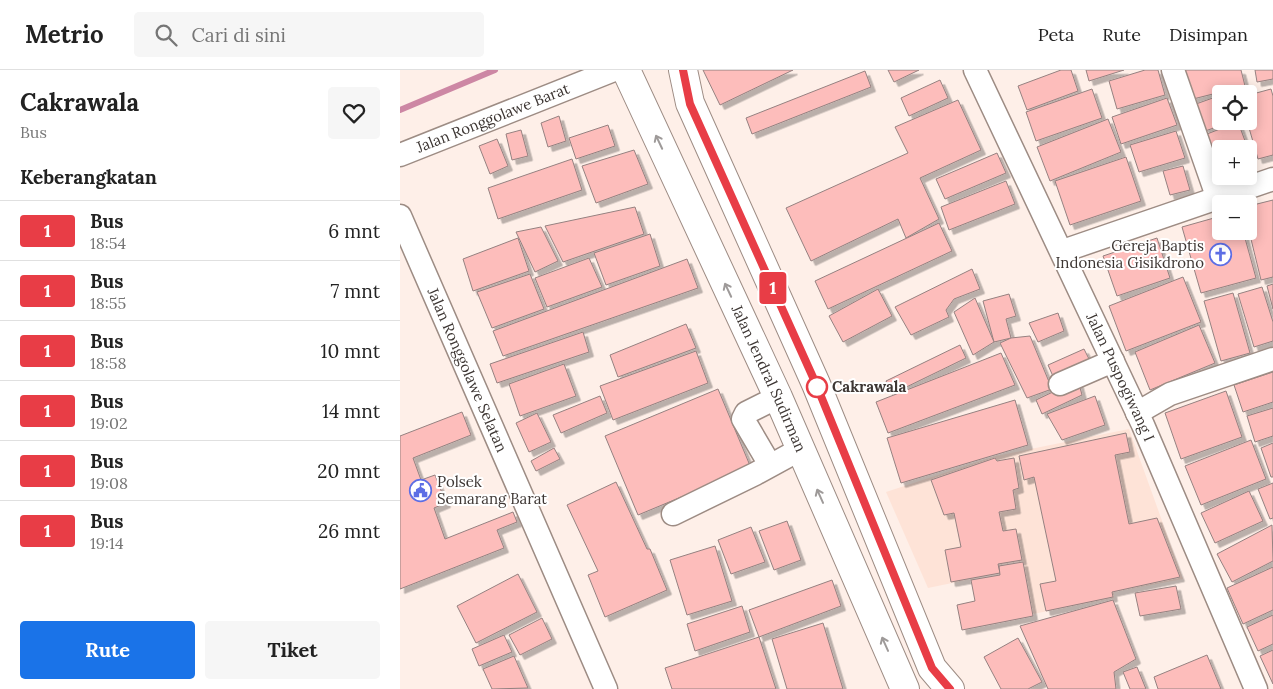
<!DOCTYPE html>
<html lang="id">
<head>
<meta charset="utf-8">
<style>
	body { margin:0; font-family:Lora,serif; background:#f6f6f6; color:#222; height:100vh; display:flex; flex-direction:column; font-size:19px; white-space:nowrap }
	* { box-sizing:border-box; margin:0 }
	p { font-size:16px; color:#767676 }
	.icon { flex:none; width:28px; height:28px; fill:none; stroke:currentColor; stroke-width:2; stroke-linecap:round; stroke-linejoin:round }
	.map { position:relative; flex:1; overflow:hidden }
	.side { display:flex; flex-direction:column; background:#fff; width:400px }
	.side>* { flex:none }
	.badge { padding:0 10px; border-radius:4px; font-size:18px; line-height:32px }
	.buttons { position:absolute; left:812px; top:15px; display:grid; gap:10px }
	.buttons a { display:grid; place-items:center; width:45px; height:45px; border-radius:5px; background:#fff; box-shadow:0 2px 12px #0003; font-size:25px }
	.map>.badge { position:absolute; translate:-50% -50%; box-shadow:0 0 0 2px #fff }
	h2 { padding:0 20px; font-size:19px; line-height:45px }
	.round { display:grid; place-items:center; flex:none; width:52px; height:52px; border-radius:5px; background:#f6f6f6 }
	.overview { display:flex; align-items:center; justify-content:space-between; height:85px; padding:0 20px }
	h1 { font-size:24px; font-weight:700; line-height:38px }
	.button { display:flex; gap:10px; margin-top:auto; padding:10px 20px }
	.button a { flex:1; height:58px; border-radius:5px; background:#1a73e8; color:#fff; font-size:20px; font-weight:700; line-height:58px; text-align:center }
	.button a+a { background:#f6f6f6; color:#222 }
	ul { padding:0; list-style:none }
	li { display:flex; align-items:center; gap:15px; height:60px; padding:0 20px; border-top:1px solid #e0e0e0 }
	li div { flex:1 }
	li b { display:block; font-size:19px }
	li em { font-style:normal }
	li .badge { min-width:55px; font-weight:700; text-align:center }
	header { display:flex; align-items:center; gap:30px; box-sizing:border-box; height:70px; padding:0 25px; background:#fff; border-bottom:1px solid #e0e0e0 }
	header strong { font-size:24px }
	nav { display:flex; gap:28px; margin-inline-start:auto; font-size:18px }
	.search { width:350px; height:45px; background:#f6f6f6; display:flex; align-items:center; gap:12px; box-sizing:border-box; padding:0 18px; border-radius:5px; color:#767676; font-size:19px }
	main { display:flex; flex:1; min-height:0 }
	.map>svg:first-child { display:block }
	.built { fill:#fee3d7 }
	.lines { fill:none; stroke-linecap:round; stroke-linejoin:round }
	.stream { stroke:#cd87a4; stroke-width:6 }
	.building { fill:#fdbdbb; stroke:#958180; filter:url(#shadow) }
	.minor-casing { stroke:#9d8c84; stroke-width:25 }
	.highway-casing { stroke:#9d8c84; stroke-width:30 }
	.minor { stroke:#fff; stroke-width:22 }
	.highway { stroke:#fff; stroke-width:28 }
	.oneway { stroke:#9e9a99 }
	.line-casing { stroke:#fff; stroke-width:11 }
	.line { stroke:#e83d46; stroke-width:8 }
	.stop-dot { fill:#fff; stroke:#e83d46; stroke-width:2.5 }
	.labels { text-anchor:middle; stroke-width:4; stroke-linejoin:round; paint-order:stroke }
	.street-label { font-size:15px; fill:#3d3633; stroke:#fff }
	.poi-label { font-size:15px; fill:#3d3633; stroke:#fff; text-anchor:end }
	.stop-label { font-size:15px; font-weight:bold; fill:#3d3633; stroke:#fff; text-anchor:start }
</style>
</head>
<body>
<header>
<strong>Metrio</strong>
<div class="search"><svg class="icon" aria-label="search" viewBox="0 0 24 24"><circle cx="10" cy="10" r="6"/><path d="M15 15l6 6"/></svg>Cari di sini</div>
<nav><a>Peta</a><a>Rute</a><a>Disimpan</a></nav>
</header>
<main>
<section class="side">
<div class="overview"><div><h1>Cakrawala</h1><p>Bus</p></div><a class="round"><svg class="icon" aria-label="heart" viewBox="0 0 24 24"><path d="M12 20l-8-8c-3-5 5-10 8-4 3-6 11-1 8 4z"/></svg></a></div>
<h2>Keberangkatan</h2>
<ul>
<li><span class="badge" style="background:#e83d46;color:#fff">1</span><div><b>Bus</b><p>18:54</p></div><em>6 mnt</em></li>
<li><span class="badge" style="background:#e83d46;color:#fff">1</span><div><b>Bus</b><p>18:55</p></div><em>7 mnt</em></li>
<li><span class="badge" style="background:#e83d46;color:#fff">1</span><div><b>Bus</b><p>18:58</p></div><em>10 mnt</em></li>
<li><span class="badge" style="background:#e83d46;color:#fff">1</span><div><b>Bus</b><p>19:02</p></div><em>14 mnt</em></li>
<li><span class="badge" style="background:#e83d46;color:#fff">1</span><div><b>Bus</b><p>19:08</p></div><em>20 mnt</em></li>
<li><span class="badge" style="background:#e83d46;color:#fff">1</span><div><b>Bus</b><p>19:14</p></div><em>26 mnt</em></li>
</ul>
<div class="button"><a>Rute</a><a>Tiket</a></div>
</section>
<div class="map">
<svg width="873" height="619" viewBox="0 0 873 619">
	<defs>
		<filter id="shadow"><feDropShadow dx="4.5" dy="4.5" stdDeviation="0" flood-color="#0004"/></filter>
	</defs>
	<rect width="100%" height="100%" fill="#feefe8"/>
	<polygon class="built" points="729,359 783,509 714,522 714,528 633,544 623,491 599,495 600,503 528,518 486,422 596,386"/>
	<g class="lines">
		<polyline class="stream" points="0,40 95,0"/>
	</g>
	<g class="building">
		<polygon points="303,0 393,0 320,35"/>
		<polygon points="488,0 519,0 494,12"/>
		<polygon points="661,0 671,0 678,21 627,40 618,16"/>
		<polygon points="686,0 724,0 689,11"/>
		<polygon points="745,0 758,0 765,25 717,39 709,11"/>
		<polygon points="785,0 841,0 845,16 793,29"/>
		<polygon points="855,0 873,0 873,9 857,12"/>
		<polygon points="465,1 471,17 352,64 346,48"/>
		<polygon points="540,10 548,28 509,46 501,28"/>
		<polygon points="692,19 702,48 636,71 626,42"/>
		<polygon points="871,19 873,26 873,85 858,89 847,51 849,51 849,25"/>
		<polygon points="821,25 821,51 834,51 805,61 796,34"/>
		<polygon points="767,28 777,55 721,74 712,47"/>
		<polygon points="558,30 581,80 520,108 539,149 506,168 498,149 411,191 386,138 508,83 495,57"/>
		<polygon points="159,46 166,71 148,77 141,53"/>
		<polygon points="708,49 721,82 650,111 637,77"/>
		<polygon points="838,52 848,79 821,79 821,94 818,95 807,64"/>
		<polygon points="208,55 215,76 176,89 169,68"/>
		<polygon points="121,60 128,86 112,90 106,64"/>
		<polygon points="776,61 785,88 739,102 730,75"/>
		<polygon points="97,69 108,96 90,104 79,76"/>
		<polygon points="234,80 248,114 196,133 182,96"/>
		<polygon points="597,83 606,103 545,129 536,109"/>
		<polygon points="726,87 741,131 670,155 655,111"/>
		<polygon points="172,89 182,120 98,149 88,118"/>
		<polygon points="783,96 790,120 770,125 763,101"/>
		<polygon points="606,111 615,134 549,160 541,137"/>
		<polygon points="873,130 873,207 861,210 849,161 849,136"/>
		<polygon points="235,137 244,164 163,192 145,156"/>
		<polygon points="821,146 821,161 843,161 856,208 801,223 782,157"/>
		<polygon points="539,153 552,181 428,239 415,211"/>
		<polygon points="141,157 158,191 135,202 116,162"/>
		<polygon points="250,164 260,196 206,215 194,183"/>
		<polygon points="118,168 129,201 73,221 63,189"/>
		<polygon points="757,168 770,208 717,226 703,186"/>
		<polygon points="189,188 202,217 147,237 135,208"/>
		<polygon points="287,189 298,218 103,286 93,261"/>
		<polygon points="572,199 580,219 554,229 546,240 549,247 511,265 495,237"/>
		<polygon points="130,204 144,239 92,258 77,222"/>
		<polygon points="783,207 801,252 726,281 709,236"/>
		<polygon points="873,214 873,239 867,216"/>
		<polygon points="862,217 873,252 873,271 854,277 838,224"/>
		<polygon points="478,219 492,246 443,272 429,246"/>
		<polygon points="833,223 850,283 821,291 804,231"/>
		<polygon points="609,224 616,246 606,249 611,268 594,272 583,231"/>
		<polygon points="575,228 594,272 573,285 554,242"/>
		<polygon points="658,243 664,261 638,272 629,253"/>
		<polygon points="286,254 296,278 218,307 210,285"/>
		<polygon points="799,255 815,293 750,320 735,282"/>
		<polygon points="183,262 189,282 97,313 90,294"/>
		<polygon points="630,266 652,319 627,328 600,273 611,268"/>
		<polygon points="560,275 566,288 492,324 486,311"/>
		<polygon points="684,279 693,297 656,313 648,295"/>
		<polygon points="296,281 308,313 213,350 200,316"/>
		<polygon points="601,283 615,315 488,363 476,332"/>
		<polygon points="164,294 176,326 120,346 109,314"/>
		<polygon points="873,302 873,332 843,342 834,315"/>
		<polygon points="678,310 682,325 642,344 636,330"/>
		<polygon points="318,319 351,398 238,445 205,366"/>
		<polygon points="826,321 842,367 781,389 765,343"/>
		<polygon points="200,326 207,343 161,363 153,345"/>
		<polygon points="695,326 705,355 662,370 647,344"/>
		<polygon points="615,330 628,375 501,413 487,368"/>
		<polygon points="873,338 873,366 855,372 847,346"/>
		<polygon points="62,342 71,365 13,388 21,410 35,405 46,433 34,438 45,469 113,442 117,452 97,460 104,478 0,519 0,366"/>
		<polygon points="137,343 151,372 129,382 116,353"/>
		<polygon points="726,363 730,382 715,385 729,454 757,448 780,507 712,522 713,527 646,541 640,514 656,511 634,407 624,410 619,386"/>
		<polygon points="851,370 866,409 801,435 785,396"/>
		<polygon points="873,373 873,407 871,407 861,378"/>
		<polygon points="154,378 160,389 136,401 131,391"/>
		<polygon points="595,388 597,391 614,388 619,418 613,420 616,439 599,442 603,461 616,459 622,490 598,494 600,503 551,512 545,480 561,477 554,443 544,445 531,410"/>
		<polygon points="216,412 247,479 250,479 267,520 205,547 188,505 198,501 167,435"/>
		<polygon points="873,413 873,448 870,449 858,419"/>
		<polygon points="849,421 863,451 815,473 801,443"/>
		<polygon points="387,451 401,490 374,500 359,461"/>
		<polygon points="872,455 873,491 832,512 817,484"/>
		<polygon points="351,457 365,492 331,504 318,470"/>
		<polygon points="315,476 332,531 287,545 270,490"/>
		<polygon points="623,492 633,546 562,560 557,535 575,531 571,510 600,505 599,496"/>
		<polygon points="873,497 873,540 843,554 827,518"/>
		<polygon points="118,504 137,542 76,573 57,536"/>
		<polygon points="432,510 441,536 359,567 349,540"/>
		<polygon points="776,516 781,539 740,546 735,523"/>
		<polygon points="713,530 736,589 714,602 716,619 648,619 620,556"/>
		<polygon points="342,536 350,562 295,581 287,554"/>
		<polygon points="873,545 873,574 858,581 847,557"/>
		<polygon points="142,548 152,569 120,585 109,565"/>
		<polygon points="423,553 443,619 387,619 372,569"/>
		<polygon points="104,565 112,582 79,596 72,579"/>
		<polygon points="359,567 376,619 272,619 265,598"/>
		<polygon points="618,568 642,612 628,619 601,619 584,587"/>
		<polygon points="873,580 873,614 860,586"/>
		<polygon points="807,585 821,619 758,619 754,607"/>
		<polygon points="114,586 128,618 92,619 83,599"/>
		<polygon points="737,597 746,619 730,619 723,602"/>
	</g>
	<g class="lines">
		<defs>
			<g id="minor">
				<path id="s1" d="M575,0L743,355L856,619"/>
				<polyline points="773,0 817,126"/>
				<path id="s2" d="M0,85L214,0"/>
				<path id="s3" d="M0,146L206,619"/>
				<polyline points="663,181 873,109"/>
				<polyline points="660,314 713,291"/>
				<polyline points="737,343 770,324 873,289"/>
				<polyline points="370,395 343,349 346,343 378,327"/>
				<polyline points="273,444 355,404 399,380"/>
			</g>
			<g id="highway">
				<path id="s4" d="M226,0L378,327L505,619"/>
				<polyline points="283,0 290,33 416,314 532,598 550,619"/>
			</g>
		</defs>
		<use href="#minor" class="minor-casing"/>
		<use href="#highway" class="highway-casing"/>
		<use href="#minor" class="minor"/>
		<use href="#highway" class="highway"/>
	</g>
	<defs><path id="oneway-shaft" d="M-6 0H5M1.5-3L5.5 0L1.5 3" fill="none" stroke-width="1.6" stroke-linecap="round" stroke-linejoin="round" transform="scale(1.25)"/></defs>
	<g class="oneway">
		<use href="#oneway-shaft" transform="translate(259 72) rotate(-115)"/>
		<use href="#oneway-shaft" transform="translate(328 220) rotate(-115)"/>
		<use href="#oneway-shaft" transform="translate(420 426) rotate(-114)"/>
		<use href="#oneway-shaft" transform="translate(485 574) rotate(-114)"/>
	</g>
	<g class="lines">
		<defs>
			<polyline id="line" points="283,0 290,34 416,314 532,598 550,619"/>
		</defs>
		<use href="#line" class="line-casing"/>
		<use href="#line" class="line"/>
	</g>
	<defs>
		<symbol id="church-ring" viewBox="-11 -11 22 22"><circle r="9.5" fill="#fff" stroke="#5d6ee5" stroke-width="1.5"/><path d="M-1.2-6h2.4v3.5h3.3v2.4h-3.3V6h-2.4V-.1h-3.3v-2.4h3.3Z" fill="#5d6ee5"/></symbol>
		<symbol id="civic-ring" viewBox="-11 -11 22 22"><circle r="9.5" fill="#fff" stroke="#5d6ee5" stroke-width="1.5"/><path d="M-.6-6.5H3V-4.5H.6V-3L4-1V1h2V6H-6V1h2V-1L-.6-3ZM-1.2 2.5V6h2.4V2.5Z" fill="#5d6ee5"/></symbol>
	</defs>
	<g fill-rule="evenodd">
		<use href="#church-ring" x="808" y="172" width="25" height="25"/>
		<use href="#civic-ring" x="8" y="408" width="25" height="25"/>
	</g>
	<circle class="stop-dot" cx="417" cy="317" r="10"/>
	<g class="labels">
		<g class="street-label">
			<text dy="5" stroke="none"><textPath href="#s2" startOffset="100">Jalan Ronggolawe Barat</textPath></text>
			<text dy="5" stroke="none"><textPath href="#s3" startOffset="168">Jalan Ronggolawe Selatan</textPath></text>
			<text dy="5" stroke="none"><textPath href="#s1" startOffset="340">Jalan Puspogiwang I</textPath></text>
			<text dy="5" stroke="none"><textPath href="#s4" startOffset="340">Jalan Jendral Sudirman</textPath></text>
		</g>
		<g class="poi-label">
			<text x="804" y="181">Gereja Baptis<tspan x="804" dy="17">Indonesia Gisikdrono</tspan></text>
			<text x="37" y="417" text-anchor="start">Polsek<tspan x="37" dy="17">Semarang Barat</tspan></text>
		</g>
		<g class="stop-label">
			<text x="432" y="322">Cakrawala</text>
		</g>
	</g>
</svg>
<div class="buttons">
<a><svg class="icon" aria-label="locate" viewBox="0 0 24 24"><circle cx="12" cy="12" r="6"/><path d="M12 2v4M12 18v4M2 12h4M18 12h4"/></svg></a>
<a>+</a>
<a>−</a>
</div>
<b class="badge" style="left:373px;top:218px;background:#e83d46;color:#fff">1</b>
</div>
</main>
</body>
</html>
